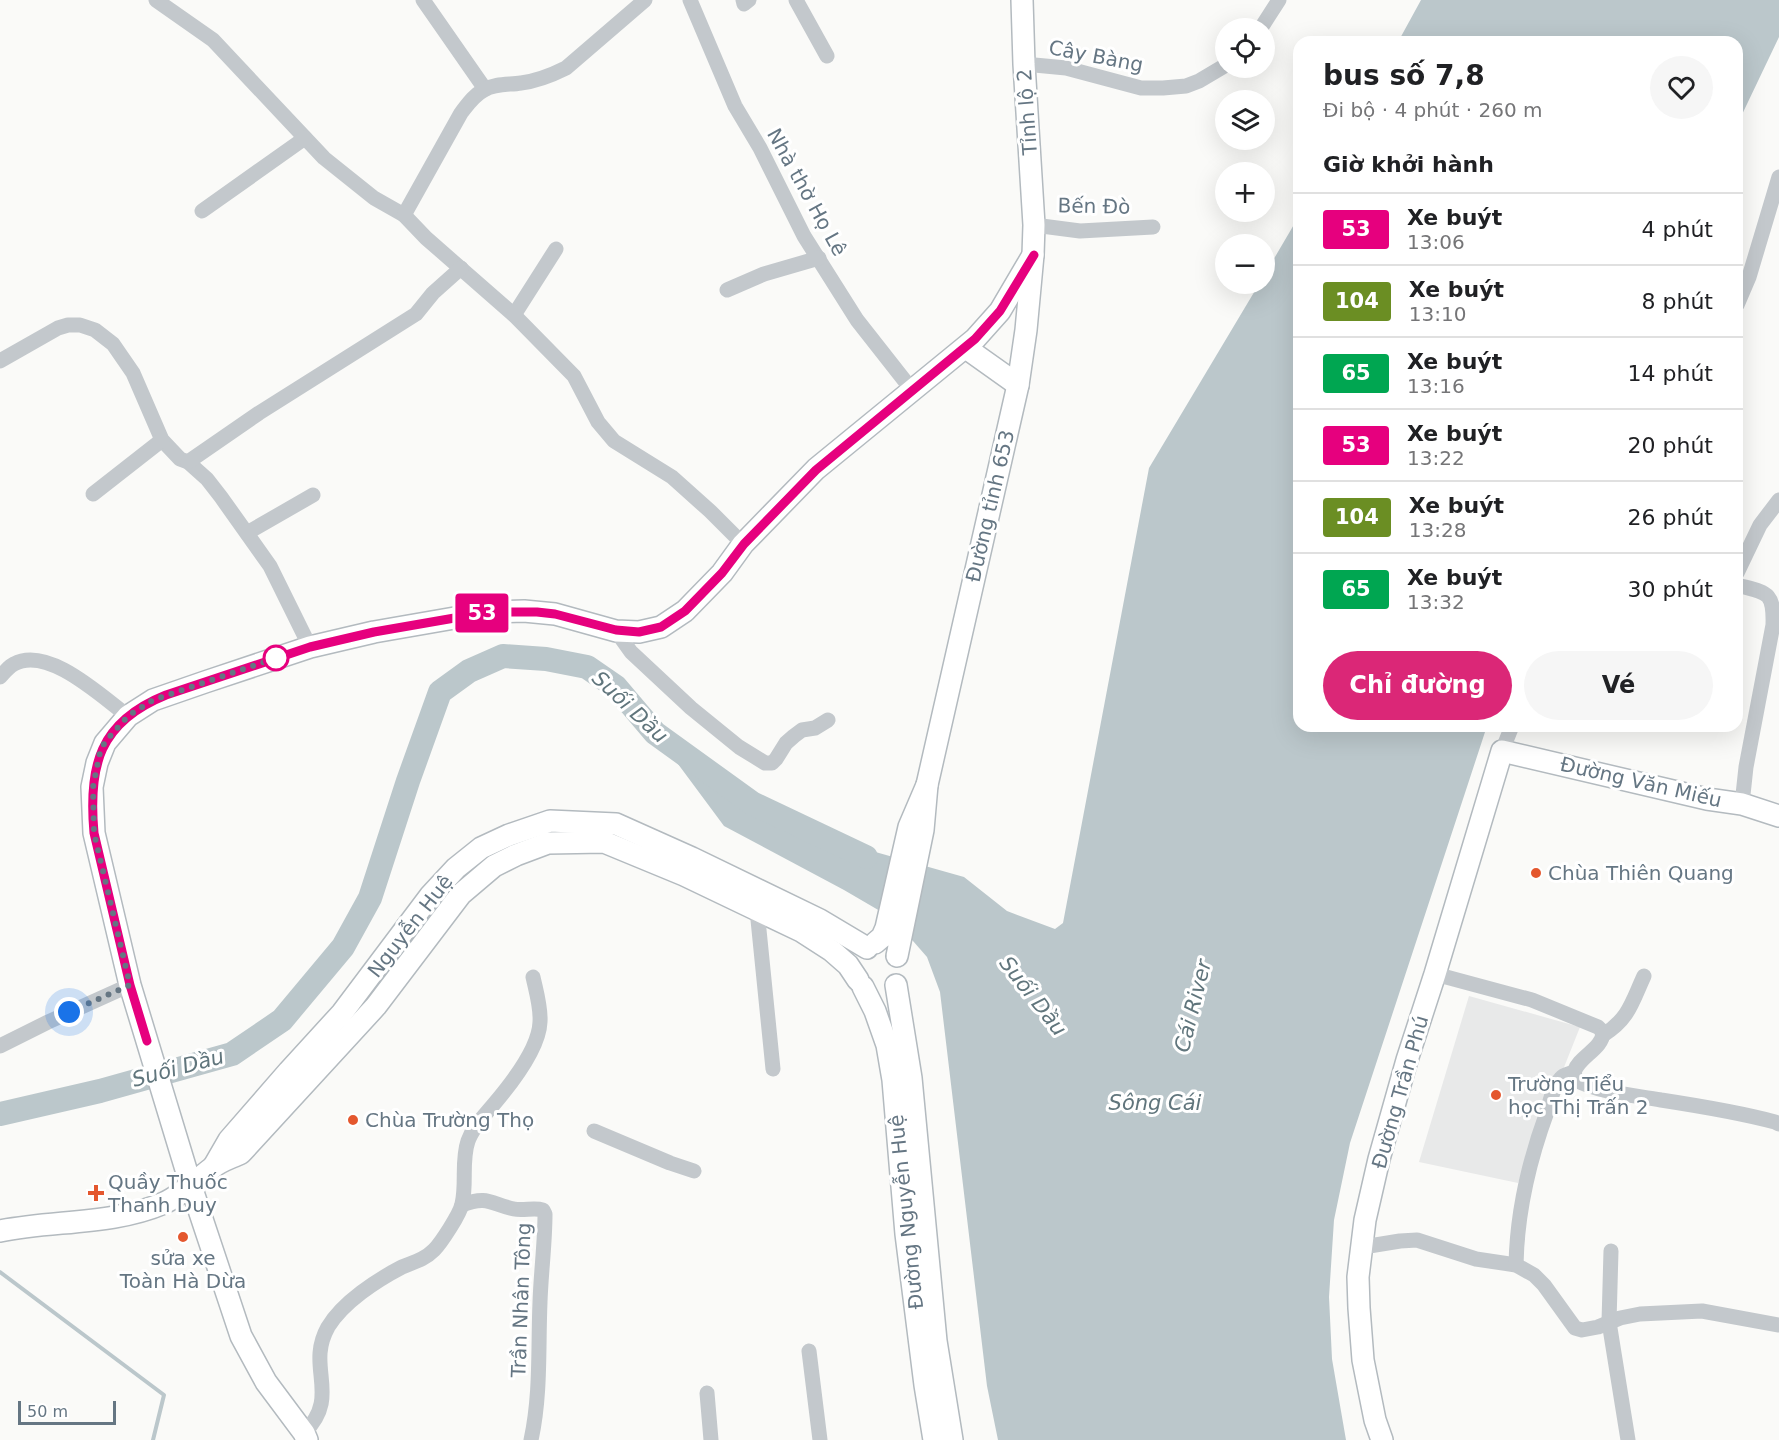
<!DOCTYPE html>
<html lang="vi">
<head>
<meta charset="utf-8">
<style>
	body { margin:0; font-family:"DejaVu Sans",sans-serif; background:#f6f6f6; color:#202124; height:100vh; display:flex; flex-direction:column; font-size:22px; white-space:nowrap }
	* { box-sizing:border-box; margin:0 }
	p { font-size:20px; color:#757577 }
	.icon { flex:none; width:33px; height:33px; fill:none; stroke:currentColor; stroke-width:2; stroke-linecap:round; stroke-linejoin:round }
	.map { position:relative; flex:1; overflow:hidden }
	.side { position:absolute; left:1293px; top:36px; width:450px; height:696px; display:flex; flex-direction:column; background:#fff; border-radius:18px; box-shadow:0 6px 24px #0002 }
	.side>* { flex:none }
	.badge { padding:0 12px; border-radius:4px; font-size:21px; line-height:39px }
	.tools { position:absolute; left:1215px; top:18px; display:grid; gap:12px }
	.tools a { display:grid; place-items:center; width:60px; height:60px; border-radius:50%; background:#fff; box-shadow:0 6px 24px #0002; font-size:30px }
	.scale { position:absolute; left:18px; bottom:15px; width:98px; box-sizing:border-box; padding-left:6px; border:3px solid #657683; border-top:0; font-size:16px; line-height:21px; white-space:nowrap; color:#657683; -webkit-text-stroke:4px #fff; paint-order:stroke }
	.you { position:absolute; width:30px; height:30px; margin:-15px; border:4px solid #fff; border-radius:50%; background:#1a73e8; box-shadow:0 0 0 9px #1a73e833 }
	.map>.badge { position:absolute; translate:-50% -50%; box-shadow:0 0 0 3px #fff }
	h2 { padding:0 30px; font-size:22px; line-height:54px }
	.round { display:grid; place-items:center; flex:none; width:63px; height:63px; border-radius:32px; background:#f6f6f6 }
	.summary { display:flex; align-items:center; justify-content:space-between; height:102px; padding:0 30px }
	h1 { font-size:28px; font-weight:700; line-height:45px }
	.cta { display:flex; gap:12px; margin-top:auto; padding:12px 30px }
	.cta a { flex:1; height:69px; border-radius:36px; background:#db2777; color:#fff; font-size:24px; font-weight:700; line-height:69px; text-align:center }
	.cta a+a { background:#f6f6f6; color:#202124 }
	ul { padding:0; list-style:none }
	li { display:flex; align-items:center; gap:18px; height:72px; padding:0 30px; border-top:2px solid #e0e0e0 }
	li div { flex:1 }
	li b { display:block; font-size:22px }
	li em { font-style:normal }
	li .badge { min-width:66px; font-weight:700; text-align:center }
	.map>svg:first-child { display:block }
	.built { fill:#e8e9e9 }
	.water { fill:#bbc7cb }
	.lines { fill:none; stroke-linecap:round; stroke-linejoin:round }
	.stream { stroke:#bbc7cb; stroke-width:4 }
	.river { stroke:#bbc7cb; stroke-width:24 }
	.secondary-casing { stroke:#b3babf; stroke-width:24 }
	.street { stroke:#c3c8cc; stroke-width:15 }
	.secondary { stroke:#fff; stroke-width:21 }
	.line-casing { stroke:#fff; stroke-width:14 }
	.line { stroke:#e6007e; stroke-width:9 }
	.walk { stroke:#657683; stroke-width:6; stroke-dasharray:0 10.8 }
	.stop-dot { fill:#fff; stroke:#e6007e; stroke-width:3 }
	.poi-dot { fill:#e4572e; stroke:#fff; stroke-width:2 }
	.labels { text-anchor:middle; stroke-width:6; stroke-linejoin:round; paint-order:stroke }
	.street-label { font-size:20px; fill:#657683; stroke:#fff }
	.poi-label { font-size:20px; fill:#657683; stroke:#fff; text-anchor:start }
	.water-label { font-size:21px; font-style:italic; fill:#60757c; stroke:#fff }
</style>
</head>
<body>
<div class="map">
<svg width="1779" height="1440" viewBox="0 0 1779 1440">
	<rect width="100%" height="100%" fill="#fafaf8"/>
	<polygon class="built" points="1469,996 1580,1027 1518,1183 1419,1162"/>
	<g class="water">
		<polygon points="1421,0 1779,0 1779,37 1737,125 1737,42 1398,42"/>
		<polygon points="1299,216 1299,726 1487,726 1350,1143 1334,1220 1329,1297 1332,1359 1346,1440 998,1440 987,1386 940,992 927,957 906,933 880,911 844,890 724,826 655,733 744,803 817,846 840,842 964,877 1007,911 1055,929 1063,923 1149,468 1259,284 1264,284 1265,274"/>
	</g>
	<g class="lines">
		<polyline class="stream" points="0,1272 164,1395 153,1440"/>
		<polyline class="river" points="0,1114 100,1091 232,1054 282,1020 343,947 370,898 408,781 440,692 469,671 503,656 546,659 587,667 616,687 655,733 752,803 866,857"/>
		<defs>
			<g id="secondary">
				<polyline points="966,348 1018,385"/>
				<polyline points="927,785 1018,385 1026,330 1033,255 1034,225 1024,64 1022,0"/>
				<polyline points="875,943 882,937 886,928 909,827 927,785 923,830 897,956"/>
				<polyline points="896,985 911,1078 936,1341 952,1440"/>
				<polyline points="863,987 875,1011 887,1045 893,1080 906,1234 925,1385 934,1440"/>
				<polyline points="214,1166 229,1140 289,1071 342,1013 430,896 456,868 481,848 509,835 550,821 616,824 692,858 820,920 867,948"/>
				<path d="M0,1231C54,1220 113,1225 164,1203C182,1195 196,1180 212,1168C220,1161 231,1158 241,1153L376,1006L461,894L494,866L516,855L548,843L604,842L684,875L801,931L832,951L848,965L858,980"/>
				<polyline points="307,1440 304,1433 266,1382 241,1336 191,1186 130,985 94,833 92,787 97,763 105,743 128,716 153,700 205,682 310,647 374,632 489,612 524,611 555,614 616,631 639,632 661,627 685,611 722,573 743,544 816,469 975,339 1000,311 1033,255"/>
				<polyline points="1382,1440 1375,1420 1363,1360 1359,1308 1358,1277 1365,1220 1379,1159 1407,1060 1435,974 1502,751 1707,799 1742,804 1779,816"/>
			</g>
		</defs>
		<use href="#secondary" class="secondary-casing"/>
		<g class="street">
			<polyline points="156,0 213,40 324,158 374,198 404,215 426,238 514,315 574,376 598,422 614,441 672,477 710,511 743,544"/>
			<polyline points="423,0 485,89"/>
			<polyline points="690,0 735,106 760,148 804,236 857,320 912,390"/>
			<polyline points="743,0 744,4 749,0"/>
			<polyline points="796,0 827,56"/>
			<polyline points="1261,28 1279,0"/>
			<polyline points="1024,64 1066,68 1141,88 1163,88 1186,86 1199,81 1226,65"/>
			<polyline points="202,211 305,138"/>
			<path d="M404,215L461,113C468,104 474,95 484,90C496,83 509,85 521,83C537,81 552,75 566,68L645,0"/>
			<polyline points="1034,225 1080,231 1153,227"/>
			<polyline points="727,290 764,274 819,258"/>
			<polyline points="1737,305 1749,277 1779,177"/>
			<polyline points="514,315 556,249"/>
			<polyline points="0,361 58,328 68,325 80,325 95,330 113,344 133,373 162,440 180,459 188,462 207,479 221,497 270,566 310,647"/>
			<polyline points="188,462 259,413 416,314 433,293 461,268"/>
			<polyline points="93,494 162,440"/>
			<polyline points="247,533 313,495"/>
			<polyline points="1737,573 1760,525 1779,500"/>
			<path d="M1737,585C1767,593 1774,591 1773,625L1746,767L1742,804"/>
			<polyline points="616,631 631,652 691,708 739,747 765,763 772,763 776,759 786,743 794,736 802,730 815,728 828,720"/>
			<path d="M0,677C4,673 8,667 14,664C48,645 102,697 128,716"/>
			<polyline points="1502,751 1512,726"/>
			<polyline points="757,910 773,1069"/>
			<path d="M1435,974L1532,1000L1598,1027L1603,1032C1603,1049 1579,1056 1574,1072L1576,1080C1601,1093 1633,1095 1661,1100C1700,1106 1738,1112 1775,1122L1779,1124"/>
			<path d="M1603,1035C1629,1019 1632,1002 1644,976"/>
			<polyline points="0,1046 48,1022 130,985"/>
			<polyline points="594,1131 670,1163 694,1171"/>
			<path d="M462,1205C488,1195 491,1204 514,1209C524,1211 534,1207 543,1210L545,1214C545,1243 541,1272 540,1302C538,1348 541,1394 531,1440"/>
			<polyline points="1363,1247 1400,1241 1417,1240 1476,1259 1516,1265 1534,1275 1544,1285 1575,1328 1582,1330 1598,1327 1620,1318 1640,1314 1702,1311 1779,1325"/>
			<polyline points="1611,1251 1609,1322 1628,1440"/>
			<path d="M1516,1265C1517,1212 1529,1161 1547,1112C1550,1101 1553,1087 1561,1078C1564,1074 1569,1074 1574,1072"/>
			<polyline points="809,1351 820,1440"/>
			<polyline points="707,1393 711,1440"/>
			<path d="M304,1433C342,1395 305,1368 328,1327C343,1302 377,1280 402,1267C414,1262 424,1260 434,1250C441,1243 460,1214 462,1204C467,1184 461,1161 468,1141C473,1127 484,1116 494,1104C511,1084 539,1049 540,1022C541,1007 536,991 533,977"/>
		</g>
		<use href="#secondary" class="secondary"/>
	</g>
	<g class="lines">
		<defs>
			<path id="line" d="M147,1041L130,985L94,833C88,766 99,722 166,695L310,647L374,632L489,612H537L555,614L616,630L639,632L661,627L685,611L722,573L744,544L816,470L975,339L1000,311L1034,255"/>
		</defs>
		<use href="#line" class="line-casing"/>
		<use href="#line" class="line"/>
		<polyline class="walk" points="69,1012 130,985 94,833 93,787 100,752 105,742 128,716 153,700 276,658"/>
	</g>
	<circle class="stop-dot" cx="276" cy="658" r="12"/>
	<g class="poi-dot">
		<circle cx="1536" cy="873" r="6"/>
		<circle cx="1496" cy="1095" r="6"/>
		<circle cx="353" cy="1120" r="6"/>
		<path d="M93 1184h6v6h6v6h-6v6h-6v-6h-6v-6h6z"/>
		<circle cx="183" cy="1237" r="6"/>
	</g>
	<g class="labels">
		<g class="street-label">
			<text transform="translate(1096 56) rotate(11)" y="7">Cây Bàng</text>
			<text transform="translate(1027 112) rotate(-94)" y="7">Tỉnh lộ 2</text>
			<text transform="translate(807 192) rotate(61)" y="7">Nhà thờ Họ Lê</text>
			<text transform="translate(1094 206) rotate(1)" y="7">Bến Đò</text>
			<text transform="translate(990 506) rotate(-77)" y="7">Đường tỉnh 653</text>
			<text transform="translate(1641 782) rotate(13)" y="7">Đường Văn Miếu</text>
			<text transform="translate(410 926) rotate(-52)" y="7">Nguyễn Huệ</text>
			<text transform="translate(1400 1092) rotate(-74)" y="7">Đường Trần Phú</text>
			<text transform="translate(906 1212) rotate(-96)" y="7">Đường Nguyễn Huệ</text>
			<text transform="translate(521 1300) rotate(-88)" y="7">Trần Nhân Tông</text>
		</g>
		<g class="poi-label">
			<text x="1548" y="880">Chùa Thiên Quang</text>
			<text x="1508" y="1091">Trường Tiểu<tspan x="1508" dy="23">học Thị Trấn 2</tspan></text>
			<text x="365" y="1127">Chùa Trường Thọ</text>
			<text x="108" y="1189">Quầy Thuốc<tspan x="108" dy="23">Thanh Duy</tspan></text>
			<text x="183" y="1265" text-anchor="middle">sửa xe<tspan x="183" dy="23">Toàn Hà Dừa</tspan></text>
		</g>
		<g class="water-label">
			<text transform="translate(630 707) rotate(43)" y="7">Suối Dầu</text>
			<text transform="translate(1033 996) rotate(52)" y="7">Suối Dầu</text>
			<text transform="translate(1193 1006) rotate(-76)" y="7">Cái River</text>
			<text transform="translate(178 1068) rotate(-15)" y="7">Suối Dầu</text>
			<text x="1155" y="1110">Sông Cái</text>
		</g>
	</g>
</svg>
<div class="tools">
<a><svg class="icon" aria-label="locate" viewBox="0 0 24 24"><circle cx="12" cy="12" r="6"/><path d="M12 2v4M12 18v4M2 12h4M18 12h4"/></svg></a>
<a><svg class="icon" aria-label="layers" viewBox="0 0 24 24"><path d="M12 4l9 5-9 5-9-5zM3 14l9 5 9-5"/></svg></a>
<a>+</a>
<a>−</a>
</div>
<div class="scale">50 m</div>
<div class="you" style="left:69px;top:1012px"></div>
<b class="badge" style="left:482px;top:613px;background:#e6007e;color:#fff">53</b>
<section class="side">
<div class="summary"><div><h1>bus số 7,8</h1><p>Đi bộ · 4 phút · 260 m</p></div><a class="round"><svg class="icon" aria-label="heart" viewBox="0 0 24 24"><path d="M12 20l-8-8c-3-5 5-10 8-4 3-6 11-1 8 4z"/></svg></a></div>
<h2>Giờ khởi hành</h2>
<ul>
<li><span class="badge" style="background:#e6007e;color:#fff">53</span><div><b>Xe buýt</b><p>13:06</p></div><em>4 phút</em></li>
<li><span class="badge" style="background:#6b8e23;color:#fff">104</span><div><b>Xe buýt</b><p>13:10</p></div><em>8 phút</em></li>
<li><span class="badge" style="background:#00a651;color:#fff">65</span><div><b>Xe buýt</b><p>13:16</p></div><em>14 phút</em></li>
<li><span class="badge" style="background:#e6007e;color:#fff">53</span><div><b>Xe buýt</b><p>13:22</p></div><em>20 phút</em></li>
<li><span class="badge" style="background:#6b8e23;color:#fff">104</span><div><b>Xe buýt</b><p>13:28</p></div><em>26 phút</em></li>
<li><span class="badge" style="background:#00a651;color:#fff">65</span><div><b>Xe buýt</b><p>13:32</p></div><em>30 phút</em></li>
</ul>
<div class="cta"><a>Chỉ đường</a><a>Vé</a></div>
</section>
</div>
</body>
</html>
